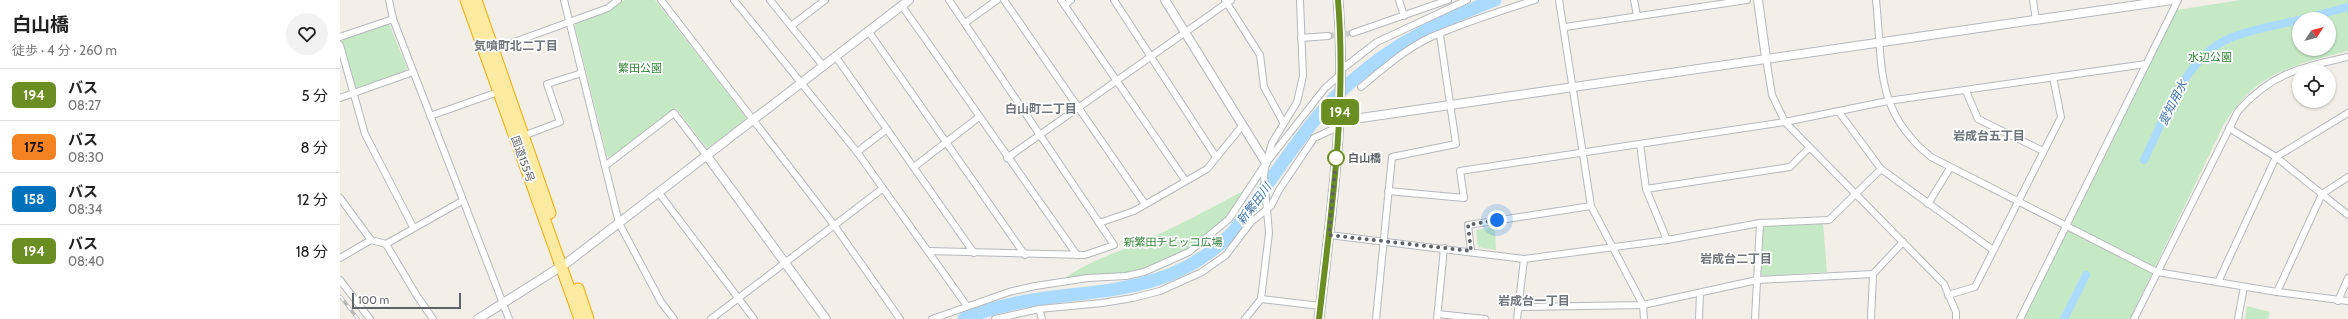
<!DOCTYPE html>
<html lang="ja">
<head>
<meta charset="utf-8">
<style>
	body { margin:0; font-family:Cabin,"Noto Sans JP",sans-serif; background:#f2f2f2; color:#222; height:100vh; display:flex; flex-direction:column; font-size:15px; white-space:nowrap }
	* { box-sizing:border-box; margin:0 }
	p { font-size:13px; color:#767676 }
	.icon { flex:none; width:22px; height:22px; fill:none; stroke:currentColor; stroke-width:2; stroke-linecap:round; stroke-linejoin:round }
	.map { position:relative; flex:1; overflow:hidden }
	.sheet { display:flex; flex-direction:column; background:#fff; width:340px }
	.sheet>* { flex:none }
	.badge { padding:0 8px; border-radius:6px; font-size:14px; line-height:26px }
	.needle { width:26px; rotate:54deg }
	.tools { position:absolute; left:1952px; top:12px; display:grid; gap:8px }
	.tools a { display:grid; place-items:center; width:44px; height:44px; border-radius:50%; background:#fff; box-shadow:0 1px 3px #0004; font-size:20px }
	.scale { position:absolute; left:12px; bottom:10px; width:109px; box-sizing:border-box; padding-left:4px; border:2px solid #5f6368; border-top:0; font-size:11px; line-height:14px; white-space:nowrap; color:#5f6368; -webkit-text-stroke:3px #fff; paint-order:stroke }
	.you { position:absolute; width:20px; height:20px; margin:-10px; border:3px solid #fff; border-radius:50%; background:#1a73e8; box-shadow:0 0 0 6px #1a73e833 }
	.map>.badge { position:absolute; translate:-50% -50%; box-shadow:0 0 0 2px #fff }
	.round { display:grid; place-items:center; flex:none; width:42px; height:42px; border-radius:21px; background:#f2f2f2 }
	.overview { display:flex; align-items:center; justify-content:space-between; height:68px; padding:0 12px }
	h1 { font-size:19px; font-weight:700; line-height:30px }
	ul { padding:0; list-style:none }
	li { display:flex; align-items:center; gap:12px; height:52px; padding:0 12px; border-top:1px solid #e0e0e0 }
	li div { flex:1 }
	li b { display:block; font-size:15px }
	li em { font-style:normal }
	li .badge { min-width:44px; font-weight:700; text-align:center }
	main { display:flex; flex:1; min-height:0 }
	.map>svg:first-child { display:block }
	.green { fill:#c5e8c5; fill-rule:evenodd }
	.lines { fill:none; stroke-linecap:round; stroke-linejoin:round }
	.canal { stroke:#aadaff; stroke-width:8 }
	.river { stroke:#aadaff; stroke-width:13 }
	.minor-tunnel { stroke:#ccccc8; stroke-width:6; stroke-dasharray:6 3; stroke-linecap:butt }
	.minor-casing { stroke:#b5b8bc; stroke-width:8 }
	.tertiary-casing { stroke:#b5b8bc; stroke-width:10 }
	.secondary-casing { stroke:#b6babf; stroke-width:11 }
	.trunk-casing { stroke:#f9ab00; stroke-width:13 }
	.minor { stroke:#fff; stroke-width:6 }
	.tertiary { stroke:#fff; stroke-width:8 }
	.secondary { stroke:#fff; stroke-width:9 }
	.trunk { stroke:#feeaa1; stroke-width:11 }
	.rail-casing { stroke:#b6b7b8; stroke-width:3.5 }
	.rail { stroke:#fff; stroke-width:2; stroke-dasharray:6; stroke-linecap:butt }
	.line-casing { stroke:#fff; stroke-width:9 }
	.line { stroke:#6b8e23; stroke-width:6 }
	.walk { stroke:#5f6368; stroke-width:4; stroke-dasharray:0 7.2 }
	.stop-dot { fill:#fff; stroke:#6b8e23; stroke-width:2 }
	.labels { text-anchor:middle; stroke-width:3.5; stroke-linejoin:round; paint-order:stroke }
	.park-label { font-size:11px; fill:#348238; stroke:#fff }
	.stop-label { font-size:11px; font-weight:bold; fill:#5f6368; stroke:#fff; text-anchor:start }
	.street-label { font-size:11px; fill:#5f6368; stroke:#fff }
	.neighbourhood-label { font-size:12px; font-weight:bold; fill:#70757a; stroke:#fff }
	.water-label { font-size:12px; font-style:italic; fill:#4174aa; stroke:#fff }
</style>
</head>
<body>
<main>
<section class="sheet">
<div class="overview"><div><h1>白山橋</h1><p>徒歩 · 4 分 · 260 m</p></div><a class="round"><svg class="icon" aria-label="heart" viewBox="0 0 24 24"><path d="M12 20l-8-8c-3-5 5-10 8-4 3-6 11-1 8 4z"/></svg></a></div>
<ul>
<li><span class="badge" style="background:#6b8e23;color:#fff">194</span><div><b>バス</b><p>08:27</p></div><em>5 分</em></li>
<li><span class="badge" style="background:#f58220;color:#111">175</span><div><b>バス</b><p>08:30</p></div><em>8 分</em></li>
<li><span class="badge" style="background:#0072bc;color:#fff">158</span><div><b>バス</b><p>08:34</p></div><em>12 分</em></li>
<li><span class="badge" style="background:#6b8e23;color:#fff">194</span><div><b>バス</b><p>08:40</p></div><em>18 分</em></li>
</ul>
</section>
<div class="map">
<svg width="2008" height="319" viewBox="0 0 2008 319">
	<rect width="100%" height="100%" fill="#f1efe8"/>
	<g class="green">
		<polygon points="284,0 315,0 406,117 405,120 369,147 366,147 336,108 269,158 267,156 235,26 237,23 269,11"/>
		<path d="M1901,0H2008V51C1951,66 1918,71 1884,124L1790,319H1684L1836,10ZM1959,19H1989V49H1959Z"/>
		<polygon points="48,24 50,26 67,68 65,71 18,88 15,87 2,42 4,39"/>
		<path d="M905,190C901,197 897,205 892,212C871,242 821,268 785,274C765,277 744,277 724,279C748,261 776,253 804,241C838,226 871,208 905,190Z"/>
		<polygon points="1483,223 1487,272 1423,276 1421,274 1423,229 1426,226"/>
		<polygon points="1155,227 1156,250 1138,247 1136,230"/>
		<polygon points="1907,306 1930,312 1928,319 1905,319"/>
	</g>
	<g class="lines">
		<g class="canal">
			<polyline points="1962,19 2008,7"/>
			<path d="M1804,160C1824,120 1845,58 1888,39C1907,30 1938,25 1959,20"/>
			<polyline points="1724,319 1746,275"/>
		</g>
		<path class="river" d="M624,319C718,278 813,314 893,232C924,192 950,148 983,110C1032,55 1087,26 1155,0"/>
		<polyline class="minor-tunnel" points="988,36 1013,33"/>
		<defs>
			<g id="minor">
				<polyline points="49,0 53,19 169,319"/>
				<polyline points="224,0 279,223 321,302 334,319"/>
				<polyline points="321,0 494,225 560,319"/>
				<polyline points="394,0 517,152 627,306"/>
				<polyline points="430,0 484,67"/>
				<polyline points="664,0 805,204"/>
				<polyline points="721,0 845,180"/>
				<polyline points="774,0 876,157"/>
				<polyline points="885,0 920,55 924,87 943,122"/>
				<polyline points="1059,0 1064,16"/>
				<polyline points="1219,0 1251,206 1303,305 1304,319"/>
				<polyline points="1294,0 1297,16"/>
				<path d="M1536,0C1543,65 1534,111 1591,157L1817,272L1937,292L2008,301"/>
				<polyline points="1693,0 1696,20"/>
				<polyline points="725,5 731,0"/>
				<polyline points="562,6 737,255"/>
				<polyline points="625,23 657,0"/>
				<polyline points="451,26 485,0"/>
				<polyline points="1225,27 1407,0"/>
				<polyline points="529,32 685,255"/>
				<polyline points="1013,33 1108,0"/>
				<polyline points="0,37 53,19"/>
				<polyline points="961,38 988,36"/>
				<polyline points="0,45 25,134 73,227"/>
				<polyline points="152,50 268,8 278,0"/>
				<polyline points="496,57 634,253"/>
				<polyline points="1426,58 1432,95 1445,122 1604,284 1616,312 1616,319"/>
				<polyline points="1002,69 1037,42 1127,0"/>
				<path d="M1021,87C1043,69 1065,49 1091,37C1124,23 1160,11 1195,0"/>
				<polyline points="1626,91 1638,119 1703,151"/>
				<polyline points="0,98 73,72"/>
				<polyline points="1499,112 1541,169 1653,250"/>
				<polyline points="90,116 161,91"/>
				<polyline points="1889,128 1936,157 2008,215"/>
				<polyline points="183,136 220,122 207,84 242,73"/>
				<polyline points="1300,144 1306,189 1327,240"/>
				<polyline points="517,152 547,129"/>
				<polyline points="667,158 891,0"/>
				<polyline points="265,166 334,113 367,156"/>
				<polyline points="574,167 639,117"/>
				<polyline points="1306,189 1450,167 1469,148"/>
				<polyline points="1048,191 1124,198 1120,171 1445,122 1548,101 1806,64"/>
				<polyline points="319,193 414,319"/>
				<polyline points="0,198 31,240"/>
				<polyline points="1588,204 1610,168"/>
				<polyline points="759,223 794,211 867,169 902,126"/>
				<polyline points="989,235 1184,259 1327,240 1420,223 1489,220 1541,169"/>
				<polyline points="46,244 77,296 93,319"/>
				<polyline points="588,251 745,255 774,245 609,0"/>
				<polyline points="1131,251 1128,225 1251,206"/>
				<polyline points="0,258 31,240 46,244 122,201"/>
				<polyline points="0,280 30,319"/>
				<polyline points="1878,282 1936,157 2008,113"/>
				<polyline points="1937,292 1982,194 2008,177"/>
				<polyline points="1608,295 1635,287 1721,117 1713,77"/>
				<polyline points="921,299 980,306"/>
				<polyline points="1998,301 2008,278"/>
				<polyline points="1179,307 1303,305 1417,280 1533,274 1563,242"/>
				<polyline points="699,309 702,319"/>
				<polyline points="1098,314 1145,319"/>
				<polyline points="371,319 542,189"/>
				<polyline points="592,319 669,292 695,286 748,278 786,276 804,272 849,252 889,219 926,163 985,88 1001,74"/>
				<polyline points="655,319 699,309 762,303 793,298 820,291 862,272 886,255 911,222 931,206 939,190 974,138 1000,126"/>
				<polyline points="905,319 921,299 929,233 924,175 926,163 932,143 957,102 963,76 960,0"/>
				<polyline points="1036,319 1052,157 1116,144 1100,35"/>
				<polyline points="1097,319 1104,248"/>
				<polyline points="1177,319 1184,259"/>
				<polyline points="1359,319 1360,293"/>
				<polyline points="1415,319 1420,223"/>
				<polyline points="1531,319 1533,274"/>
				<polyline points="1680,319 1838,0"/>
				<path d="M1794,319L1898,111C1933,72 1960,68 2008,57"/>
				<polyline points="1898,319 1904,287"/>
			</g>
			<g id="tertiary">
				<polyline points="825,0 926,163"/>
				<polyline points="1418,0 1426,58"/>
				<polyline points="1000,121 1832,0"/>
				<polyline points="367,156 486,319"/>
				<polyline points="138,319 228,262 569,0"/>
			</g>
			<path id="secondary" d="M979,319C991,213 1007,107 998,0"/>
			<g id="trunk">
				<polyline points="126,0 240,319"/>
				<polyline points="136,0 210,213"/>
				<polyline points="238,289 248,319"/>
			</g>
		</defs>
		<use href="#minor" class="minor-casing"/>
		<use href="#tertiary" class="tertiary-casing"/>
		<use href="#secondary" class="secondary-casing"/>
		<use href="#trunk" class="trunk-casing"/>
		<use href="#minor" class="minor"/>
		<use href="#tertiary" class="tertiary"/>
		<use href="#secondary" class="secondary"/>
		<use href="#trunk" class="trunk"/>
		<defs>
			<polyline id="rail" points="0,296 18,319"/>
		</defs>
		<use href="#rail" class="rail-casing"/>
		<use href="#rail" class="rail"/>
	</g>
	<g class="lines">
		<defs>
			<path id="line" d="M979,319C991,213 1007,107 998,0"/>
		</defs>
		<use href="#line" class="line-casing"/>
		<use href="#line" class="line"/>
		<polyline class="walk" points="996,158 989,235 1131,251 1128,225 1157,220"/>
	</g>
	<circle class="stop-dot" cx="996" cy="158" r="8"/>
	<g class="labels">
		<g class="park-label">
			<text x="1870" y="61">水辺公園</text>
			<text x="300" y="72">繁田公園</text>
			<text x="833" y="246">新繁田チビッコ広場</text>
		</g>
		<g class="stop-label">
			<text x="1008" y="162">白山橋</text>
		</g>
		<g class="street-label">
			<text transform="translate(183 159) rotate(70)" y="4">国道155号</text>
		</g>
		<g class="neighbourhood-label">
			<text x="176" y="50">気噴町北二丁目</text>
			<text x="701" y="113">白山町二丁目</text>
			<text x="1649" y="140">岩成台五丁目</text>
			<text x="1396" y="263">岩成台二丁目</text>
			<text x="1194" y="305">岩成台一丁目</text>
		</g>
		<g class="water-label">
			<text transform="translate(1833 103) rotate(-63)" y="4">愛知用水</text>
			<text transform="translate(914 204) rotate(-53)" y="4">新繁田川</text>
		</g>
	</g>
</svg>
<div class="tools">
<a><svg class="needle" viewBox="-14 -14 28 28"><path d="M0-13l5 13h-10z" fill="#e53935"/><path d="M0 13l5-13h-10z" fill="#767676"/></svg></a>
<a><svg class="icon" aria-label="locate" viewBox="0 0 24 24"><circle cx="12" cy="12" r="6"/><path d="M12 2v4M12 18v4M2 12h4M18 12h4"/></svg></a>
</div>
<div class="scale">100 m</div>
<div class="you" style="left:1157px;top:220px"></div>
<b class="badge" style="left:1000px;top:112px;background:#6b8e23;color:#fff">194</b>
</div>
</main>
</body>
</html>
